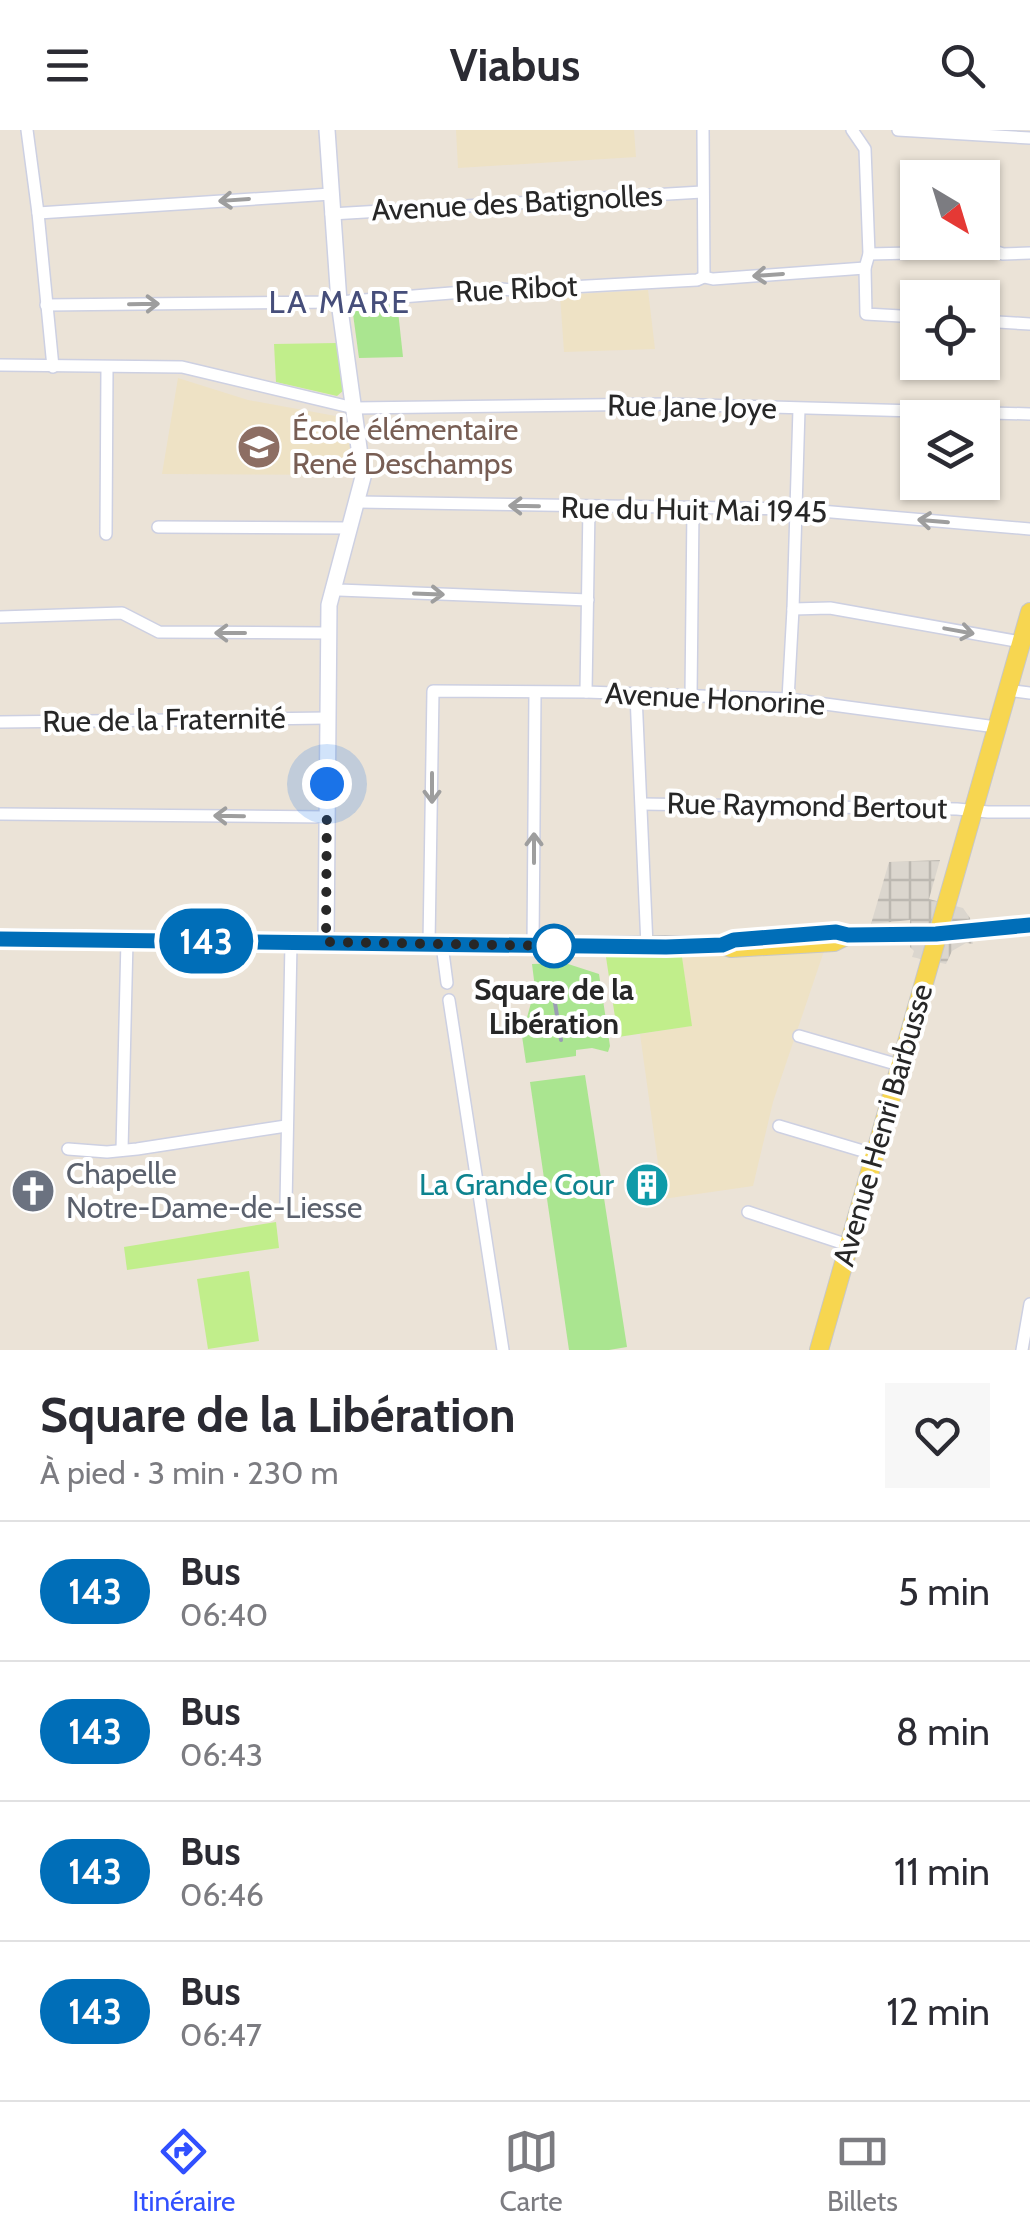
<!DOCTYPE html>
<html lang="fr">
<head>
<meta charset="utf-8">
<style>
	body { margin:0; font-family:Cabin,sans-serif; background:#f7f7f7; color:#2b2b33; height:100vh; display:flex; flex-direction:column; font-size:38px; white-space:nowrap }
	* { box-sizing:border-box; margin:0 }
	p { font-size:32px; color:#7c7c81 }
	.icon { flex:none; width:55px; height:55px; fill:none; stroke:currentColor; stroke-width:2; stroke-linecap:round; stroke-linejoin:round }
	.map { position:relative; height:1220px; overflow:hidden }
	.side { display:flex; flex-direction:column; background:#fff; flex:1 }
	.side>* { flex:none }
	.badge { padding:0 20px; border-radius:32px; font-size:35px; line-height:65px }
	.needle { width:65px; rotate:142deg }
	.tools { position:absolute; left:900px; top:30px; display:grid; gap:20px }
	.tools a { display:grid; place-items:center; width:100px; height:100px; border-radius:0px; background:#fff; box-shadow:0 2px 8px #0004; font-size:50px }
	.you { position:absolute; width:50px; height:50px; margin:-25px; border:8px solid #fff; border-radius:50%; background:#1a73e8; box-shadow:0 0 0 15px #1a73e833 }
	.map>.badge { position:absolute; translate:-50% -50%; box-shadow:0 0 0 5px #fff }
	.round { display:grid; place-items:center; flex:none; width:105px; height:105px; border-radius:0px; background:#f7f7f7 }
	.summary { display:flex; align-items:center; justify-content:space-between; height:170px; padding:0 40px }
	h1 { font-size:48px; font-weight:700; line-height:75px }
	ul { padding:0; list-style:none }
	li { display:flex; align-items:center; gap:30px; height:140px; padding:0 40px; border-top:2px solid #e1e1e2 }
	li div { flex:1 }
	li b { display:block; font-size:38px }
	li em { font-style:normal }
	li .badge { min-width:110px; font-weight:700; text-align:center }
	header { display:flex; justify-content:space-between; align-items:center; height:130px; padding:0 40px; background:#fff; font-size:45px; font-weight:700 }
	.dock { display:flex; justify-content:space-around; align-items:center; height:140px; border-top:2px solid #e1e1e2; background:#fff; font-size:28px; color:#7c7c81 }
	.dock a { display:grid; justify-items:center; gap:5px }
	.dock .selected { color:#3150ff }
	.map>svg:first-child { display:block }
	.education { fill:#eee2c5 }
	.grass { fill:#aae590 }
	.pitch { fill:#c1ee8b }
	.plaza { fill:url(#plaza-grid) }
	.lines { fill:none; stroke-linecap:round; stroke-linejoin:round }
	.minor-casing { stroke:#cdd0e2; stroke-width:14 }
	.tertiary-casing { stroke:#cdd0e2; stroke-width:18 }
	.primary-casing { stroke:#c7c7c7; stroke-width:20 }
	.minor { stroke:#fff; stroke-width:11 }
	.tertiary { stroke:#fff; stroke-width:15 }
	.primary { stroke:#f7d650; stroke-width:18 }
	.rail { stroke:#9a9db3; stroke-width:4 }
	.oneway { stroke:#9e9e9e }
	.line-casing { stroke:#fff; stroke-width:22 }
	.line { stroke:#006eb8; stroke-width:15 }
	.walk { stroke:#272727; stroke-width:10; stroke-dasharray:0 18 }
	.stop-dot { fill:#fff; stroke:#006eb8; stroke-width:5 }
	.labels { text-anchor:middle; stroke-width:8; stroke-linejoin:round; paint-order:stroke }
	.street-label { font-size:30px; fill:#272727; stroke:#fff }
	.education-label { font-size:30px; fill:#785e54; stroke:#fff; text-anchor:start }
	.stop-label { font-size:30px; font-weight:bold; fill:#272727; stroke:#fff }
	.worship-label { font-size:30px; fill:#5b616d; stroke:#fff; text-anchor:start }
	.culture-label { font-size:30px; fill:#0d838f; stroke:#fff; text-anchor:end }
	.neighbourhood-label { font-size:32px; letter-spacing:2.5px; fill:#464e7a; stroke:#fff }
</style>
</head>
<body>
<header><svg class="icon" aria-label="menu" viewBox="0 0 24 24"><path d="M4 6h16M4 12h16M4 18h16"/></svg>Viabus<svg class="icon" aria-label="search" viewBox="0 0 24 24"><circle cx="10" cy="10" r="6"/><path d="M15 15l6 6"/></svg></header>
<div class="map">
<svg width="1030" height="1220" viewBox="0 0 1030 1220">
	<defs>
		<pattern id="plaza-grid" width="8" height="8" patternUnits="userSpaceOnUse" patternTransform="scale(2.5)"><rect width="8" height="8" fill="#dbd6ce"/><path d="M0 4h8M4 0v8" fill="none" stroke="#bcb8b1"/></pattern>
	</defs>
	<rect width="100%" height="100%" fill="#ebe3d7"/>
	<g class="education">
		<polygon points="456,0 634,0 636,27 458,38"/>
		<polygon points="648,160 655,219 564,222 560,165"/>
		<polygon points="178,248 248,270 341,287 348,291 355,345 162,344"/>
		<polygon points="824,821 773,972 753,1056 663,1069 640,904 691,896 682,827"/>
	</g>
	<g class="grass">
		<polygon points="394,175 398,181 403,227 359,228 353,184 356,177"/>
		<polygon points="565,833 599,844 610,916 608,922 592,918 576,920 576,926 526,933 522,906 535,858 532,834"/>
		<polygon points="585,945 627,1217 609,1220 569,1220 530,952"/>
	</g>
	<g class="pitch">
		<polygon points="337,213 344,260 337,266 276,252 274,214"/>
		<polygon points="606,827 682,827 692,896 618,907"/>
		<polygon points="276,1092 279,1118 127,1140 124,1117"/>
		<polygon points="249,1141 259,1211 208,1219 197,1149"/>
	</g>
	<polygon class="plaza" points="940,730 929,769 963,778 970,788 973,814 966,813 952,821 946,834 912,827 914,821 910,817 910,790 871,794 889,732"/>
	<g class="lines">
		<defs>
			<g id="minor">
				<polyline points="27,0 38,83 53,237"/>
				<polyline points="703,0 704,147"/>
				<polyline points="852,0 865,19 869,124 865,138 866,184 918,187"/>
				<polyline points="898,0 1030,8"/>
				<polyline points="38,83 331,64"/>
				<polyline points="331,84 702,62"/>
				<polyline points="869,124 994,121 1003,124 1030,123"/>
				<polyline points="46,175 339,172 501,159 515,160 697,150 704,147 713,149 865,138"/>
				<polyline points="982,191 1030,194"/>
				<polyline points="0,235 182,237 354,278 665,274 1030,284"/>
				<polyline points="358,372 797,379 1030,399"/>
				<polyline points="158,397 349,398"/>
				<polyline points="106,404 107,238"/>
				<polyline points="332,458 339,460 588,470"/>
				<polyline points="793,479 830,478 1021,512"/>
				<polyline points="0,487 122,483 159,502 327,503"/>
				<polyline points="1007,560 1030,563"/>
				<polyline points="586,562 589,377"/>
				<polyline points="636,565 647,816"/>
				<polyline points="691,566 693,378"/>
				<polyline points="788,569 793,479 799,279"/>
				<polyline points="0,592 328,588"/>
				<polyline points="642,674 957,679 988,682 1030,682"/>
				<polyline points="0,684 326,687"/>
				<polyline points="429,814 433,561 586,562 788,569 996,597"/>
				<polyline points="442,815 447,853"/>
				<polyline points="533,816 535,563"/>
				<polyline points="449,870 503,1220"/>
				<polyline points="799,906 899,935"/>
				<polyline points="779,996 873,1024"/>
				<polyline points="68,1019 107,1022 137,1019 286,996"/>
				<polyline points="122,1020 127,810"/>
				<polyline points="286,1075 291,813"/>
				<polyline points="748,1082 848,1115"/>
				<polyline points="1022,1220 1030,1174"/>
			</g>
			<polyline id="tertiary" points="326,812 329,475 363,347 339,172 327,0"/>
			<g id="primary">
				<polyline points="841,803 848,805 936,804 1030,795"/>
				<polyline points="0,808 326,812 442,815 722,815 731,818 834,812 848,805"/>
				<polyline points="819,1220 1030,482"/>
			</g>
		</defs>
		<use href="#minor" class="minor-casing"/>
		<use href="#tertiary" class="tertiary-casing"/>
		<use href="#primary" class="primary-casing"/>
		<use href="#minor" class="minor"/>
		<use href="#tertiary" class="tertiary"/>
		<use href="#primary" class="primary"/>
		<polyline class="rail" points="554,867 561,910"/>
	</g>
	<defs><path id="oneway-shaft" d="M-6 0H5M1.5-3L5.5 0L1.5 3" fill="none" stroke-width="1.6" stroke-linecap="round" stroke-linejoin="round" transform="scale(2.5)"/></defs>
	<g class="oneway">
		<use href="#oneway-shaft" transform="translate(234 70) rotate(176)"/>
		<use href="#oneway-shaft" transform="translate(768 145) rotate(176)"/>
		<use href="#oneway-shaft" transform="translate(144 174) rotate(-1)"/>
		<use href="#oneway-shaft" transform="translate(524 376) rotate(-179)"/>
		<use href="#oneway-shaft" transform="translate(933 391) rotate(-175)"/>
		<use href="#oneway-shaft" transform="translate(429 464) rotate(2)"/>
		<use href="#oneway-shaft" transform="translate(959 501) rotate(10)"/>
		<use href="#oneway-shaft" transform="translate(230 503) rotate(-180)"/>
		<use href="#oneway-shaft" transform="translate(432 658) rotate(90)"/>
		<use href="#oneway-shaft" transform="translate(229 686) rotate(-179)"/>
		<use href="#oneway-shaft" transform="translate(534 718) rotate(-90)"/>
	</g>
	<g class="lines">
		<defs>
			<polyline id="line" points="0,809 666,817 722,815 734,810 836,802 848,805 936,804 1030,795"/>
		</defs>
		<use href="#line" class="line-casing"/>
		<use href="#line" class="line"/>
		<polyline class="walk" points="327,654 326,812 556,816 554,816"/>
	</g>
	<defs>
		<symbol id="school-disc" viewBox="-11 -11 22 22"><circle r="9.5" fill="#8d6e63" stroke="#fff"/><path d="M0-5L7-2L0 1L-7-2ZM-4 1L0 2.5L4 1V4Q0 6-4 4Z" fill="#fff"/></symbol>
		<symbol id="building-disc" viewBox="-11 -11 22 22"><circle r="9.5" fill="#0f9aa8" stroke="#fff"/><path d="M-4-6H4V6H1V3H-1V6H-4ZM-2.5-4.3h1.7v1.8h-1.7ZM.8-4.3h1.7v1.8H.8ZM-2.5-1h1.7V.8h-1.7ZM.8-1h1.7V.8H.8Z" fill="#fff"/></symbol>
		<symbol id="church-disc" viewBox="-11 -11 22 22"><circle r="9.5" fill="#6b7280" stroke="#fff"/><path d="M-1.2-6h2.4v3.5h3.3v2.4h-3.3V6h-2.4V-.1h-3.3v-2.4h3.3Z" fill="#fff"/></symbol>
	</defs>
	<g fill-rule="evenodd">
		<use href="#school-disc" x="234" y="292" width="50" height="50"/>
		<use href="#building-disc" x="622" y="1030" width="50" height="50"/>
		<use href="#church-disc" x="8" y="1036" width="50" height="50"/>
	</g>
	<circle class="stop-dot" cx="554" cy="816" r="20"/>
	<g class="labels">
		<g class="street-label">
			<text transform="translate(517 73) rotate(-3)" y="10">Avenue des Batignolles</text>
			<text transform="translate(516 159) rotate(-3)" y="10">Rue Ribot</text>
			<text transform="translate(692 277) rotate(1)" y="10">Rue Jane Joye</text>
			<text transform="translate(694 380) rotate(1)" y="10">Rue du Huit Mai 1945</text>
			<text transform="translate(715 569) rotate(3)" y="10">Avenue Honorine</text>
			<text transform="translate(164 590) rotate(-1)" y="10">Rue de la Fraternité</text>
			<text transform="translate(807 676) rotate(1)" y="10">Rue Raymond Bertout</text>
			<text transform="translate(883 995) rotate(-74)" y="10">Avenue Henri Barbusse</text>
		</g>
		<g class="education-label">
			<text x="292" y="310">École élémentaire<tspan x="292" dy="34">René Deschamps</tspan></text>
		</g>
		<g class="stop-label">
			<text x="554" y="870">Square de la<tspan x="554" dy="34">Libération</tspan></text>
		</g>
		<g class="worship-label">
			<text x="66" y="1054">Chapelle<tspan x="66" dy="34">Notre-Dame-de-Liesse</tspan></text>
		</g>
		<g class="culture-label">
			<text x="614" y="1065">La Grande Cour</text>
		</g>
		<g class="neighbourhood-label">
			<text x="340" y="183">LA MARE</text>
		</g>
	</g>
</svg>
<div class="tools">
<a><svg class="needle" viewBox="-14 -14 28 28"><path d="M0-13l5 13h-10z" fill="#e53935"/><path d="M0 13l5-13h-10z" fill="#7c7c81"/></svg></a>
<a><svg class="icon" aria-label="locate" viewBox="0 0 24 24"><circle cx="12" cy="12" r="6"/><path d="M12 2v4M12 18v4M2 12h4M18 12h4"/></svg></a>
<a><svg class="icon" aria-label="layers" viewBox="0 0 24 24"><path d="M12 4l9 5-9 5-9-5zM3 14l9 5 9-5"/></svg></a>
</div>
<div class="you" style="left:327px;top:654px"></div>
<b class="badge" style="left:206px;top:811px;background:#006eb8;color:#fff">143</b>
</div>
<section class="side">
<div class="summary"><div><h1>Square de la Libération</h1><p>À pied · 3 min · 230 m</p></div><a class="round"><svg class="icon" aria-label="heart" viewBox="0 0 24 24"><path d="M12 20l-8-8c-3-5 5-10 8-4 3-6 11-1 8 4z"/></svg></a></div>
<ul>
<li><span class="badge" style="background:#006eb8;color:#fff">143</span><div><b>Bus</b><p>06:40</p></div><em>5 min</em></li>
<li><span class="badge" style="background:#006eb8;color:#fff">143</span><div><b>Bus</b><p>06:43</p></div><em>8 min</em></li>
<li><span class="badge" style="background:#006eb8;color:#fff">143</span><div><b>Bus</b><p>06:46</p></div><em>11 min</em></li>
<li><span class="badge" style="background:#006eb8;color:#fff">143</span><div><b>Bus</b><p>06:47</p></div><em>12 min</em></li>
</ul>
</section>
<nav class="dock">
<a class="selected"><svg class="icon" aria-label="directions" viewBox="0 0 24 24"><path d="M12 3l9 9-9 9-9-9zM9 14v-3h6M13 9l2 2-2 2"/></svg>Itinéraire</a>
<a><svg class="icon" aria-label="map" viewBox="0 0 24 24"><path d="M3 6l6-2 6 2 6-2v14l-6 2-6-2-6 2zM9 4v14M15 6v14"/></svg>Carte</a>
<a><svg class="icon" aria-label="tickets" viewBox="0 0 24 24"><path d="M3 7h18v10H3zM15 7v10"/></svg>Billets</a>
</nav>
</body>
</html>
